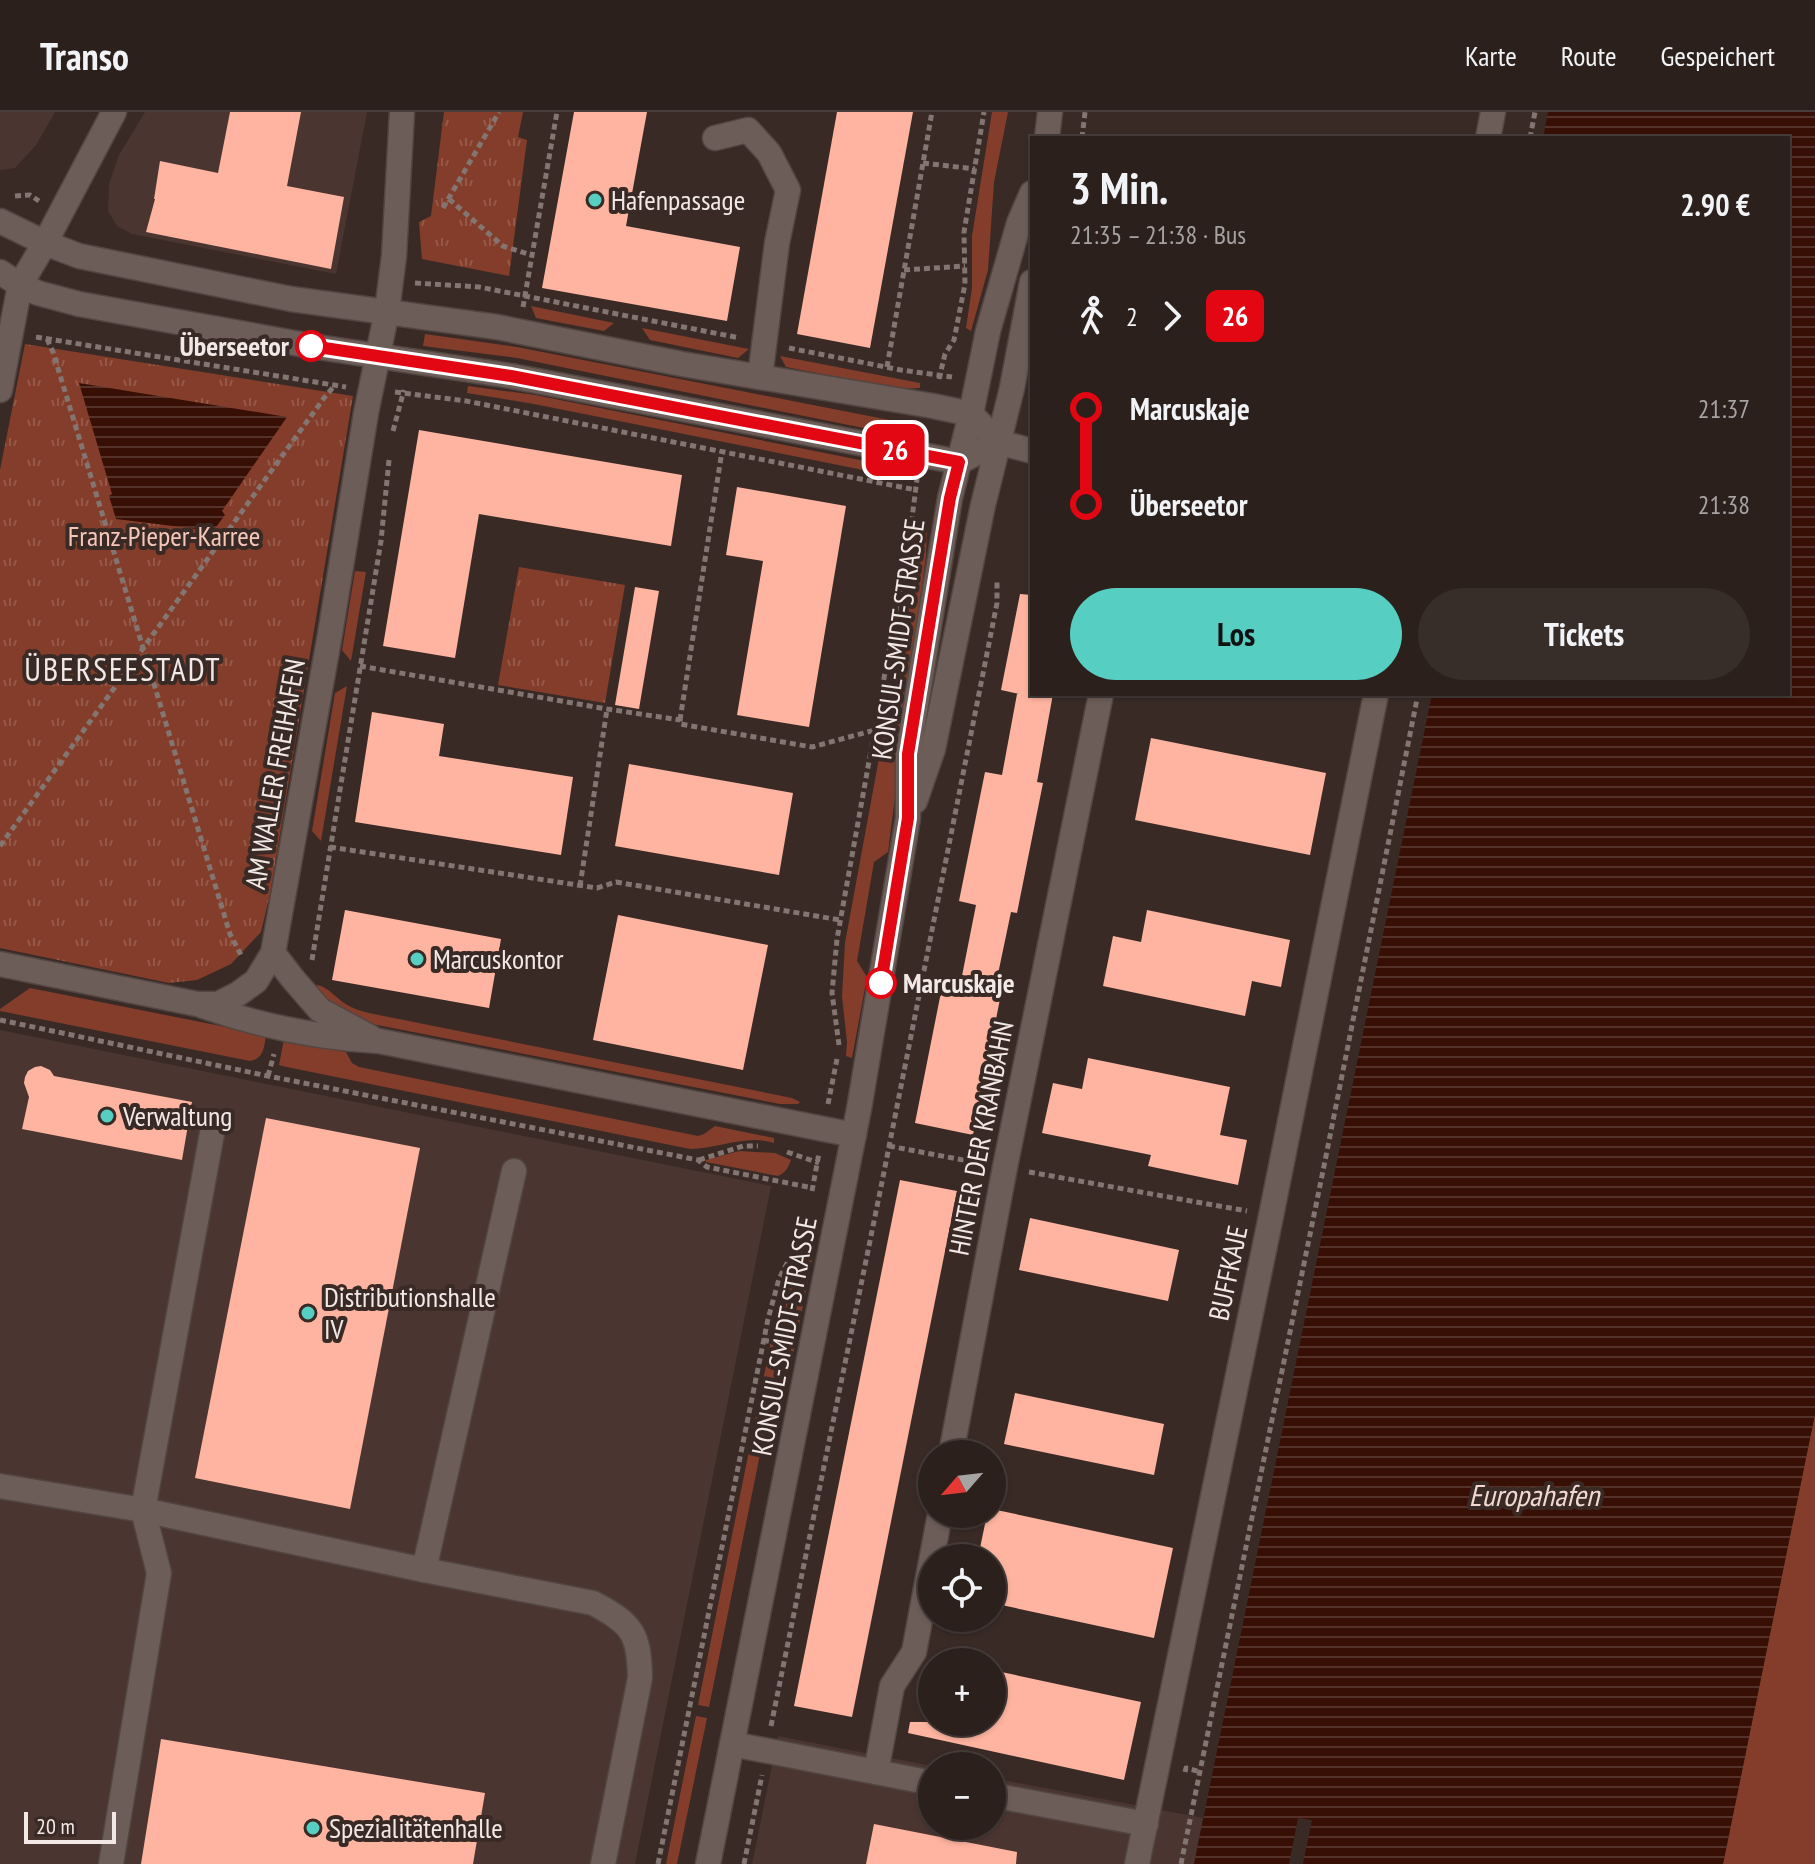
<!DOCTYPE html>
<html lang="de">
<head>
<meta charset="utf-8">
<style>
	body { margin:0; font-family:"PT Sans Narrow",sans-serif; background:#372d29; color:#f1f3f6; height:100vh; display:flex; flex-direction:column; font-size:30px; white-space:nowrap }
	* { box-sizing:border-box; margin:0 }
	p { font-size:26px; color:#a6a3a3 }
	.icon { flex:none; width:44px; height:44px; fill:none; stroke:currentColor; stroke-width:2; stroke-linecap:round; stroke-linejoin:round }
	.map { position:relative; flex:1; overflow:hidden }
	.details { position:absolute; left:1030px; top:24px; width:760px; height:560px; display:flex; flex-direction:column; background:#2b201c; border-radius:0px; box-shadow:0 2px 6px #0004,0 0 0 2px #473e3b }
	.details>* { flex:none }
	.badge { padding:0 16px; border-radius:12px; font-size:28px; line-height:52px }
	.needle { width:52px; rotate:242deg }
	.fabs { position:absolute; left:918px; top:1328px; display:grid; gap:16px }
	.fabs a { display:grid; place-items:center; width:88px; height:88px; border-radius:50%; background:#2b201c; box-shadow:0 2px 6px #0004,0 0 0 2px #473e3b; font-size:40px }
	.scale { position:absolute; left:24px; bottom:20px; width:92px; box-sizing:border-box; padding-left:8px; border:4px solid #f2e8e5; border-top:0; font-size:22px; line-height:28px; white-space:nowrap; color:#f2e8e5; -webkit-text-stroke:6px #392a26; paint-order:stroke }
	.map>.badge { position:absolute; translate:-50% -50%; box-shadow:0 0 0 4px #fff }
	.legs { display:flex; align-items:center; gap:12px; height:88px; padding:0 40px; font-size:26px }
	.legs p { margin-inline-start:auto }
	.summary { display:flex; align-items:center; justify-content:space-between; height:136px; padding:0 40px }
	h1 { font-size:44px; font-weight:800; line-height:60px }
	.action { display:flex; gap:16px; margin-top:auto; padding:16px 40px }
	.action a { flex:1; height:92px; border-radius:48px; background:#57cec2; color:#111; font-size:32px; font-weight:800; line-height:92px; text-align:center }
	.action a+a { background:#372d29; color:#f1f3f6 }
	ul { padding:0 40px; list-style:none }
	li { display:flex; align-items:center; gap:28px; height:96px; font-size:30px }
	li i { display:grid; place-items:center; width:12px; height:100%; margin:0 10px; background:currentColor }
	li i::after { content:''; width:20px; height:20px; margin:-10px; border:6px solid; border-radius:50%; background:#2b201c }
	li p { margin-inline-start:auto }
	li:first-child i { background:linear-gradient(#0000 50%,currentColor 0) }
	li:last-child i { background:linear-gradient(currentColor 50%,#0000 0) }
	header { display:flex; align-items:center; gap:48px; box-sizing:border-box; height:112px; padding:0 40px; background:#2b201c; border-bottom:2px solid #473e3b }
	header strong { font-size:38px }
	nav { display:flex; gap:44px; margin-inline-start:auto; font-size:28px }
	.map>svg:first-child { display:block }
	.built { fill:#4a3531 }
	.grass { fill:#843d2a }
	.park { fill:url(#park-tufts) }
	.water { fill:url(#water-rules) }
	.pier { fill:#392a26 }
	.building { fill:#feb4a0 }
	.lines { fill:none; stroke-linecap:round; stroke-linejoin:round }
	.minor-casing { stroke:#524642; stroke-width:27 }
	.path { stroke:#827572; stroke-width:5; stroke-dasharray:6 4; stroke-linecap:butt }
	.minor { stroke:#6d5d58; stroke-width:24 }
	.line-1-casing { stroke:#fff; stroke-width:18 }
	.line-1 { stroke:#e30613; stroke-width:12 }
	.poi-dot { fill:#57cec2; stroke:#392a26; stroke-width:3 }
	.stop-1-dot { fill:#fff; stroke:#e30613; stroke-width:4 }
	.labels { text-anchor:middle; stroke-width:8; stroke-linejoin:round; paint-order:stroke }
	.poi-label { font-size:28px; fill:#f2e8e5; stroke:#392a26; text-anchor:start }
	.stop-label { font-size:28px; font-weight:bold; fill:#f2e8e5; stroke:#392a26; text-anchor:end }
	.park-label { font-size:28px; fill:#f6c6b9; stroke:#392a26 }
	.street-label { font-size:28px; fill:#f2e8e5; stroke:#392a26 }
	.water-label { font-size:30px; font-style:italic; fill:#f1d9d2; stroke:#392a26 }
	.quarter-label { font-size:32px; letter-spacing:2px; fill:#f2e8e5; stroke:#392a26 }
</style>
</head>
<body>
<header>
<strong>Transo</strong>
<nav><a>Karte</a><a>Route</a><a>Gespeichert</a></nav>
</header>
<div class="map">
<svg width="1815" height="1752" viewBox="0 0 1815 1752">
	<defs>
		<pattern id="park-tufts" width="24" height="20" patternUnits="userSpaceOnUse" patternTransform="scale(2)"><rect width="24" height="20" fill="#843d2a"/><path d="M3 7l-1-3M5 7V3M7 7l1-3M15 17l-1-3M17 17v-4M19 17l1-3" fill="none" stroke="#965949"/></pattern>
		<pattern id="water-rules" width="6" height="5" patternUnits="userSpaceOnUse" patternTransform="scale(2)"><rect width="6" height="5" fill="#380f05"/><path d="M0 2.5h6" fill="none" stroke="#553229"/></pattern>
	</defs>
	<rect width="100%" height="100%" fill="#392a26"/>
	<g class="built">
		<polygon points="0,0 55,0 36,33 15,56 0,58"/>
		<polygon points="145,0 367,0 336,162 132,122 117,114 108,99 109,72 119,43"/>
		<polygon points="0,918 771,1074 635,1752 0,1752"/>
		<polygon points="778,1624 932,1654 932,1714 992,1714 992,1666 1203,1706 1194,1752 752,1752"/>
	</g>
	<g class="grass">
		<polygon points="992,0 1008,0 994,70 988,158 971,219 966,216 972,176 972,124"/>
		<polygon points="531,194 614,211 604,219 536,206"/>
		<polygon points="642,216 749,237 738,246 650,228"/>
		<polygon points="425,222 517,235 915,313 913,326 517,246 423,234"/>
		<polygon points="780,244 920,271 920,276 899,277 786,255"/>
		<polygon points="468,274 535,283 885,353 898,358 903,366 534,292 467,281"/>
		<polygon points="921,418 927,420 926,443 888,740 874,750 857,849 867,865 852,946 846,944 847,930 842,884 845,831"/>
		<polygon points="355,459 366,460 351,549 342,538"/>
		<polygon points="347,574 321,729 312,719 335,581"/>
		<path d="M317,873C328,875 334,884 344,891C352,896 360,899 369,901L792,986L800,990L798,992H780L367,911L327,889L315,876Z"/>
		<path d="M30,876L266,923C264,935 264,947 250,949L0,899V897Z"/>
		<path d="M284,927L346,940L352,951L359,955L698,1024L704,1022L715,1014L774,1026V1031C746,1022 719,1037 690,1037L282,954L279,953Z"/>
		<path d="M739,1039L775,1041L791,1048C788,1056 786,1060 778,1064L706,1050V1048Z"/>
		<polygon points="815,1105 820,1107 793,1243 777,1258 709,1595 698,1593 774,1214 785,1174 810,1129"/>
		<polygon points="1815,1302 1815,1752 1723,1752"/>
		<polygon points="696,1604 707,1606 677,1752 666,1752"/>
	</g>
	<g class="park">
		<polygon points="444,0 523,0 518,25 527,28 509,164 422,147 419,110 431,104"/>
		<polygon points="25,232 353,284 270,782 261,820 231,852 197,868 169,871 0,836 0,358"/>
		<polygon points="519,455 625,473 605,591 498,573"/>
	</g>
	<g class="water">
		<polygon points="1548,0 1815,0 1815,1302 1723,1752 1194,1752 1432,582 1788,582 1788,26 1543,26"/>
		<polygon points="79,271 287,305 222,399 225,403 213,419 116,407 109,384 112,382"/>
	</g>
	<polygon class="pier" points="1298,1706 1312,1708 1303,1752 1289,1752"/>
	<g class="building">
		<polygon points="230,0 301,0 287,74 344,85 331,157 146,120 155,87 154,87 160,49 218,61"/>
		<polygon points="574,0 647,0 626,114 740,135 727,209 542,176"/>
		<polygon points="837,0 913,0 870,236 797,222"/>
		<polygon points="419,318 682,363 671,434 479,402 455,546 383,534"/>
		<polygon points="737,375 846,394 809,615 737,603 763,449 726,443"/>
		<polygon points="635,475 659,479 639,597 615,593"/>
		<polygon points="1020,482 1032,483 1032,582 1053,582 1037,670 1043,671 1017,801 1011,800 994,881 1001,882 973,1023 915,1011 943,870 960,874 976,793 959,789 985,660 1002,663 1017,582 1019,582 1001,578"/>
		<polygon points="372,600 444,612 439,644 573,665 561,743 355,710"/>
		<polygon points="1151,626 1326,661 1310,743 1135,708"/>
		<polygon points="629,652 793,681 779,763 615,734"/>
		<polygon points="345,798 501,827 489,896 332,868"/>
		<polygon points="1147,798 1290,828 1281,875 1252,869 1245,904 1103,874 1113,824 1141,830"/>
		<polygon points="618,803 768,833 743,958 593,928"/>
		<polygon points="1088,946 1230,975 1220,1023 1247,1028 1238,1073 1148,1054 1151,1043 1042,1021 1053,971 1082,977"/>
		<polygon points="41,954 50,958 54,964 192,990 182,1048 22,1017 29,985 24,971 25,965 28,959 35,955"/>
		<polygon points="266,1006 420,1036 350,1397 195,1366"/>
		<polygon points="900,1068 957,1079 852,1605 794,1594"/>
		<polygon points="1030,1106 1179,1138 1168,1189 1019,1158"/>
		<polygon points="1015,1281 1164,1312 1154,1363 1004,1332"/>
		<polygon points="992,1397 1173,1436 1154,1526 992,1491 992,1446 978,1446 987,1402 992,1402"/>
		<polygon points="992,1558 1141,1590 1124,1668 908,1621 910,1610 992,1610"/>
		<polygon points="161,1627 485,1681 473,1752 141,1752"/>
		<polygon points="874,1712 1017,1740 1016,1752 866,1752"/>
	</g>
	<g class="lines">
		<defs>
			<g id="minor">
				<polyline points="715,26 748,18 769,41 788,78 777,131 760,265"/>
				<polyline points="1047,26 1050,0"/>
				<polyline points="1488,26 1493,0"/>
				<polyline points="0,109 45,131 79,144 291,187 497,215 682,252 933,294 971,302 998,330"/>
				<polyline points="0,160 20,173 38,181 79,192 311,234 511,264 959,350 998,330"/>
				<polyline points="0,278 20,173 45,131 114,0"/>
				<polyline points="998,330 1032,339"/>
				<polyline points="915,689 933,637 983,393 1012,276 1032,170"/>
				<polyline points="273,841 293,867 320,898 370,925"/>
				<polyline points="0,852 197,892 218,892 238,882 256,869 273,841 330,522 366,301 387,199 394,144 402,0"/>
				<path d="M203,894C260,914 318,926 379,929L854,1023"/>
				<polyline points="951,1342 1005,1055 1101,582"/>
				<path d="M0,1374L143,1398L424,1458L593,1491C633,1512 639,1522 640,1566L603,1752"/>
				<polyline points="424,1458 514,1059"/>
				<polyline points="732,1632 932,1671"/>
				<polyline points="876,1660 892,1574 914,1540 940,1402"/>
				<polyline points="992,1683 1146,1712"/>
				<polyline points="111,1752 159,1461 143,1398 213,1016"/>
				<polyline points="708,1752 859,997 908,706 908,642 950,386 971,302 988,219 1019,111 1032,81"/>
				<polyline points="1137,1752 1271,1104 1376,582"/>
			</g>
		</defs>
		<use href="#minor" class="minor-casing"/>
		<g class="path">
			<polyline points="1082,26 1085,0"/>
			<polyline points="1530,26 1535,0"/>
			<polyline points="923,51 975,57"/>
			<polyline points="15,84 30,83 39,89"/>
			<polyline points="449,87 503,134 531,143"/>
			<polyline points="443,96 499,0"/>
			<polyline points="904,158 965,154"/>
			<polyline points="415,171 479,175 740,226"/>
			<polyline points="523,195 557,0"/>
			<polyline points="36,225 346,275"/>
			<polyline points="47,227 53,240 230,822 241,843"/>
			<polyline points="789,236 901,258 952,265"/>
			<polyline points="887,255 932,0"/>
			<polyline points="939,267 945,242 954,228 965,172 964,120 984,0"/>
			<polyline points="395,280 466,289 916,378"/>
			<polyline points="393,319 404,278"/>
			<polyline points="360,554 607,597 680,608 680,612 812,635 875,618"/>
			<polyline points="680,608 722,339"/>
			<polyline points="0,734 324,286 335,273"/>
			<polyline points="330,735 597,776 616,770 840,808"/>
			<polyline points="580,774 607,597"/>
			<polyline points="312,848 381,429 389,348"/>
			<polyline points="0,908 268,964 698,1048 707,1055 813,1076"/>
			<polyline points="839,933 832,881 837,827 910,422 917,367"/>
			<polyline points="268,964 274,942"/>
			<polyline points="828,992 837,947"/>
			<polyline points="889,1034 979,1051"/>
			<polyline points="787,1040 819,1051"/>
			<polyline points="699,1048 743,1034 758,1034"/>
			<polyline points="1029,1060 1247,1099"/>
			<polyline points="812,1079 819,1041"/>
			<polyline points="763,1228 786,1233"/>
			<polyline points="771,1614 881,1075 997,491 997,470"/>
			<polyline points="1185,1660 1186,1656 1201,1660"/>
			<polyline points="658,1752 768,1207 779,1167 803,1120"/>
			<polyline points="744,1752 762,1663"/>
			<polyline points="1181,1752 1324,1054 1418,582"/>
		</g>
		<use href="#minor" class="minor"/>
	</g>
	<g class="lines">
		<defs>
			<polyline id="line-1" points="311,234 511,264 959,350 950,386 908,642 908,706 881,871"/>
		</defs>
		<use href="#line-1" class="line-1-casing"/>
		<use href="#line-1" class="line-1"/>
	</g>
	<g class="poi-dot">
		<circle cx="595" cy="88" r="8"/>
		<circle cx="417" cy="847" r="8"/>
		<circle cx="107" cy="1004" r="8"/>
		<circle cx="308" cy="1201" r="8"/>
		<circle cx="313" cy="1716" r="8"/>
	</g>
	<g class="stop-1-dot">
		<circle cx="311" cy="234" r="14"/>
		<circle cx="881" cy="871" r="14"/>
	</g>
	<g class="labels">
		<g class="poi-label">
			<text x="611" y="98">Hafenpassage</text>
			<text x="433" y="857">Marcuskontor</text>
			<text x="123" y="1014">Verwaltung</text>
			<text x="324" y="1195">Distributionshalle<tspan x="324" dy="32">IV</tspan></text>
			<text x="329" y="1726">Spezialitätenhalle</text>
		</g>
		<g class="stop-label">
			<text x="289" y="244">Überseetor</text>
			<text x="903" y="881" text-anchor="start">Marcuskaje</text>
		</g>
		<g class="park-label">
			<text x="164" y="434">Franz-Pieper-Karree</text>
		</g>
		<g class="street-label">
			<text transform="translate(898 527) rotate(-82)" y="10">KONSUL-SMIDT-STRASSE</text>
			<text transform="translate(275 662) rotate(-80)" y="10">AM WALLER FREIHAFEN</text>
			<text transform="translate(981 1026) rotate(-79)" y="10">HINTER DER KRANBAHN</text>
			<text transform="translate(1228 1161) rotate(-78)" y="10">BUFFKAJE</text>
			<text transform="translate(784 1224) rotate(-79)" y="10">KONSUL-SMIDT-STRASSE</text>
		</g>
		<g class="water-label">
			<text x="1534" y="1394">Europahafen</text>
		</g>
		<g class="quarter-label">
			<text x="123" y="569">ÜBERSEESTADT</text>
		</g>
	</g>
</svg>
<div class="fabs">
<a><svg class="needle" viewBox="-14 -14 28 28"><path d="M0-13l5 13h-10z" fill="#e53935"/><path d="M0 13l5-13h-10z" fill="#a6a3a3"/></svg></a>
<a><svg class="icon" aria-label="locate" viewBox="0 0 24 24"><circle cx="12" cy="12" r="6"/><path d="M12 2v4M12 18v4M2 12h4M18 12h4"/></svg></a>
<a>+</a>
<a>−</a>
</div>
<div class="scale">20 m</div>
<b class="badge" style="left:895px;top:338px;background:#e30613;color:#fff">26</b>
<section class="details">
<div class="summary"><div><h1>3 Min.</h1><p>21:35 – 21:38 · Bus</p></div><b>2.90 €</b></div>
<div class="legs"><svg class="icon" aria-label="walk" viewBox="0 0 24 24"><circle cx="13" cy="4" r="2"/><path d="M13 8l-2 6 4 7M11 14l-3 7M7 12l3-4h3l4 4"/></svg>2<svg class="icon" aria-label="forward" viewBox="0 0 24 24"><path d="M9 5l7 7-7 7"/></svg><b class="badge" style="background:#e30613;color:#fff">26</b></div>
<ul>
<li><i style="color:#e30613"></i><b>Marcuskaje</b><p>21:37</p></li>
<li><i style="color:#e30613"></i><b>Überseetor</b><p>21:38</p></li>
</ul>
<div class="action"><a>Los</a><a>Tickets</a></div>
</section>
</div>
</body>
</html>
